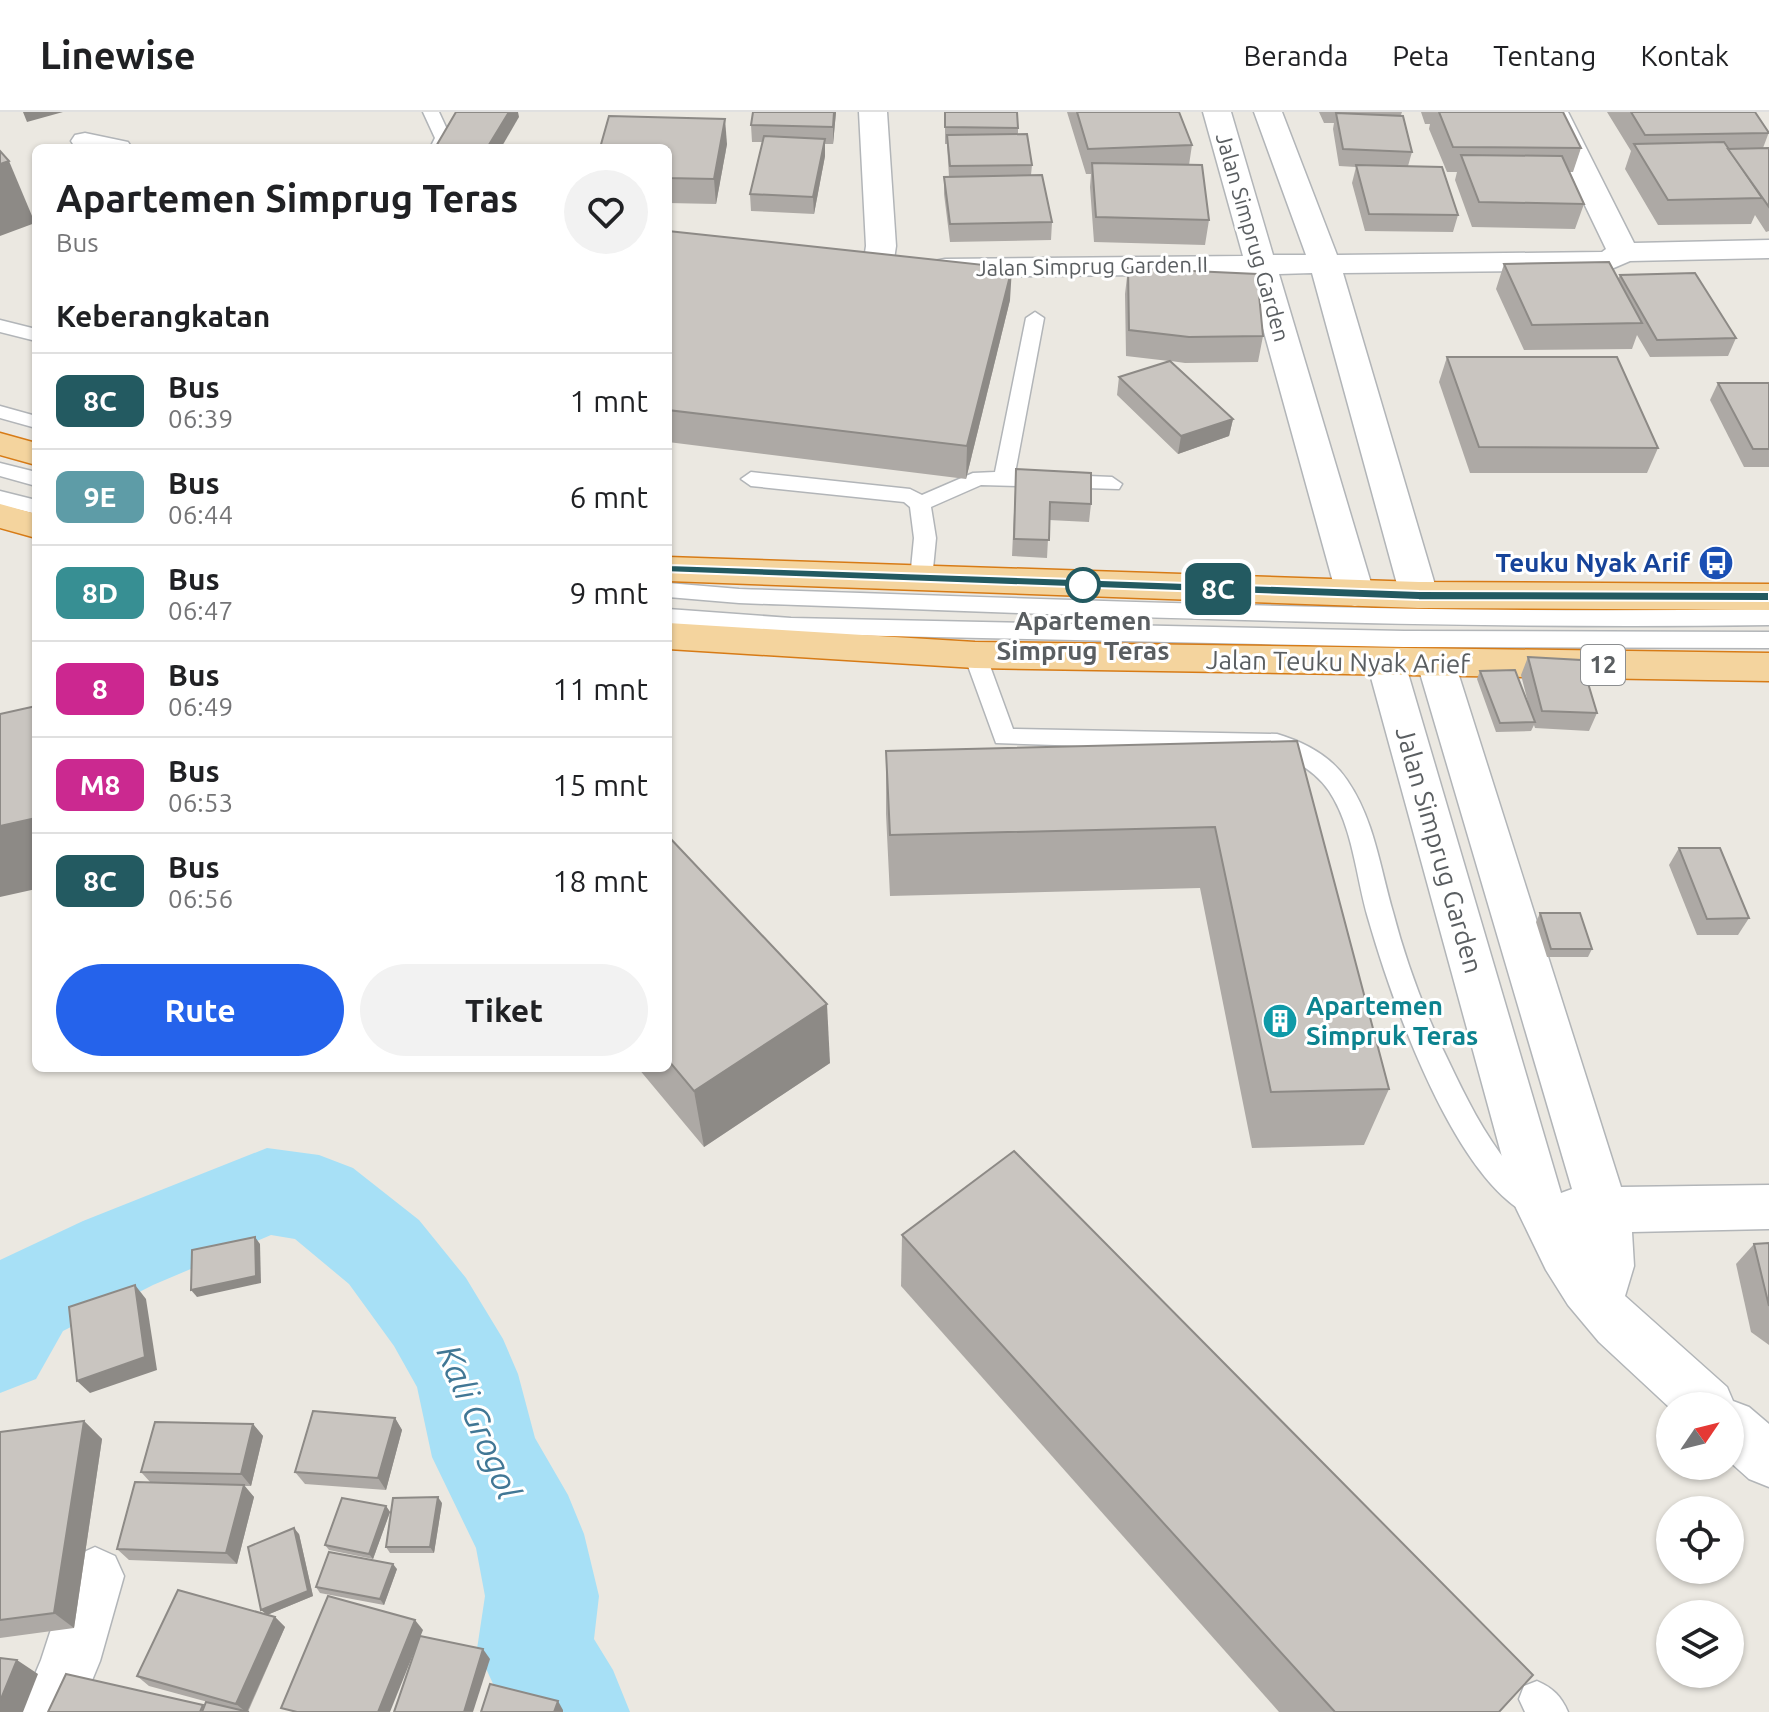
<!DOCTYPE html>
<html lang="id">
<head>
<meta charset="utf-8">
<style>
	body { margin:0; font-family:Ubuntu,sans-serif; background:#f2f2f2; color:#202124; height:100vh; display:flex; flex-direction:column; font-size:30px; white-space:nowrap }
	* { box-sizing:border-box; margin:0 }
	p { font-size:26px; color:#757577 }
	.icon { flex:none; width:44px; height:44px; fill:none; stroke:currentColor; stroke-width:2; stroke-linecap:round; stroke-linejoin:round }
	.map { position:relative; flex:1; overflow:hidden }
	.drawer { position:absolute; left:32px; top:32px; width:640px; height:928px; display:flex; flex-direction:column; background:#fff; border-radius:12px; box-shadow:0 2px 6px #0004 }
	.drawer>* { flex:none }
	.badge { padding:0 16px; border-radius:12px; font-size:28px; line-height:52px }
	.needle { width:52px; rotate:55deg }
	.controls { position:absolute; left:1656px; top:1280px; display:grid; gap:16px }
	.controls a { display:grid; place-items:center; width:88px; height:88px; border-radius:50%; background:#fff; box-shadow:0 2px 6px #0004; font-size:40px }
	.map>.badge { position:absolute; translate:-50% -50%; box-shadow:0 0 0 4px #fff }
	h2 { padding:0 24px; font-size:30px; line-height:72px }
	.round { display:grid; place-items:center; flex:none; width:84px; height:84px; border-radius:42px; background:#f2f2f2 }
	.head { display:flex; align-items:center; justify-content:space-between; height:136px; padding:0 24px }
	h1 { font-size:38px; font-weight:700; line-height:60px }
	.button { display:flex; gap:16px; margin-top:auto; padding:16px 24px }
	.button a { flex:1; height:92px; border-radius:48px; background:#2563eb; color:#fff; font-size:32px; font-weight:700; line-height:92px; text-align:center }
	.button a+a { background:#f2f2f2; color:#202124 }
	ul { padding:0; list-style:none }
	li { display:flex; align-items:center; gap:24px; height:96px; padding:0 24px; border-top:2px solid #e0e0e0 }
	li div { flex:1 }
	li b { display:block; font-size:30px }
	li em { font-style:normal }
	li .badge { min-width:88px; font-weight:700; text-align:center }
	header { display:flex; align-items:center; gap:48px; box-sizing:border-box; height:112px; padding:0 40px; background:#fff; border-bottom:2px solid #e0e0e0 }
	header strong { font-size:38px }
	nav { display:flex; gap:44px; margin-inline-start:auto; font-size:28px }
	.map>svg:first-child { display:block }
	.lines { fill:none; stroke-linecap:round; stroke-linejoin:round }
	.river { fill:#a7e0f6; fill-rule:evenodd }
	.service-casing { stroke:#b2b5b8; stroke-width:3 }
	.minor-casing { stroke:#b2b5b8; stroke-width:3 }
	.trunk-casing { stroke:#d77b16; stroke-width:3 }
	.service { fill:#fff; fill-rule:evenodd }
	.minor { fill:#fff; fill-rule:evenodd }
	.trunk { fill:#f4d49e; fill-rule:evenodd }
	.wall { fill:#ada9a5 }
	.shaded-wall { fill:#8d8a86 }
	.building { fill:#c9c5c0; stroke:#8d8a86; stroke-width:2 }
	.line { fill:#235a61; stroke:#fff; stroke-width:2 }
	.stop-dot { fill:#fff; stroke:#235a61; stroke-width:4 }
	.labels { text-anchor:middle; stroke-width:6; stroke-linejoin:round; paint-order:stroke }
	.far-street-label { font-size:22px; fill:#5a5e61; stroke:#fff }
	.shield { fill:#fff; stroke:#8c8e90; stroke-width:2 }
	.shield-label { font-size:24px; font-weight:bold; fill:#5a5e61 }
	.transit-label { font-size:26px; font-weight:bold; fill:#164399; stroke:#fff; text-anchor:end }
	.stop-label { font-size:26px; font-weight:bold; fill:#5a5e61; stroke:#fff }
	.street-label { font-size:26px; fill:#5a5e61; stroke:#fff }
	.culture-label { font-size:26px; font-weight:bold; fill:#0d838f; stroke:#fff; text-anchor:start }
	.near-water-label { font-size:34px; font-style:italic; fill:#417795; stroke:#fff }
</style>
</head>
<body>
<header>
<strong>Linewise</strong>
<nav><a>Beranda</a><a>Peta</a><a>Tentang</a><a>Kontak</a></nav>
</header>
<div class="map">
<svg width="1769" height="1600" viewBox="0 0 1769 1600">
	<rect width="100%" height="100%" fill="#ebe8e1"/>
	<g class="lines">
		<polygon class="river" points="267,1036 319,1043 353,1056 419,1108 466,1166 503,1227 518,1262 535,1326 568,1383 584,1422 599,1484 594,1527 613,1558 630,1600 506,1600 477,1537 485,1484 476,1436 432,1345 417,1275 394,1234 349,1172 295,1127 271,1123 153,1173 63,1219 36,1267 0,1281 0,1148 83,1109"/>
		<defs>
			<g id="service">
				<polygon points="423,0 439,0 451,26 446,36 430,36 435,26"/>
				<polygon points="1035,200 1044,206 1015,361 1112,365 1122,372 1119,377 981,373 931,395 936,426 932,467 929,472 913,472 910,467 914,426 910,395 904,390 751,374 741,367 751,360 910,377 922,383 973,361 995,360 1026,206"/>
				<polygon points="0,208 36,217 36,229 0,220"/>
				<polygon points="0,294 36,304 36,316 0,306"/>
				<polygon points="0,351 36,360 36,374 0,364"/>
				<polygon points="0,379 36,388 36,402 0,393"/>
				<path d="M668,471L739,477C1082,488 1425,503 1769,497V513C1425,518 1082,503 739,491L668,485Z"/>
				<polygon points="668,497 791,506 1404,519 1769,520 1769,536 1404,535 791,522 668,513"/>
				<path d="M975,535L983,537L986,543L1013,617L1277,622C1304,630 1331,644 1347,668C1374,707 1380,755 1393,800C1406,850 1425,901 1448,948C1465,984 1484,1022 1509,1053C1522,1068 1544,1076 1553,1094L1548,1103L1538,1107C1456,1077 1391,886 1368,806C1356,765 1353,715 1329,679C1316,660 1295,648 1275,640L996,631L964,543L967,537Z"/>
				<path d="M1537,1569C1553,1576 1561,1584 1568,1600H1525L1519,1587L1524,1574Z"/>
			</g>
			<g id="minor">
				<polygon points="859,0 887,0 896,134 893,154 889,161 878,163 867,161 863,154 866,134"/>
				<polygon points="1203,0 1231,0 1273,143 1306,143 1254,0 1282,0 1337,143 1602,140 1606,137 1540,0 1568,0 1634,131 1769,128 1769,146 1630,149 1609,158 1343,161 1438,483 1432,492 1419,496 1406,492 1400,483 1312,161 1279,162 1374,481 1368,490 1355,494 1342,490 1336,481 1248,162 945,165 934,163 930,156 934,149 945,147 1243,144"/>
				<polygon points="85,21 128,30 132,36 75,35 71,29 75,23"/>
				<polygon points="1386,537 1400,541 1405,551 1561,1081 1572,1077 1417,551 1422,541 1436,537 1450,541 1455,551 1621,1075 1769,1073 1769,1117 1632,1120 1634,1154 1625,1184 1727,1275 1733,1289 1749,1295 1769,1312 1769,1375 1749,1367 1730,1350 1730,1294 1670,1296 1599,1230 1568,1193 1546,1158 1516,1096 1367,551 1372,541"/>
				<polygon points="95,1435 115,1444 124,1464 100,1549 79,1600 19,1600 41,1548 75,1444"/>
			</g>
			<g id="trunk">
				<polygon points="0,321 36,331 36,353 0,343"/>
				<polygon points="0,392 36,402 36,426 0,416"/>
				<polygon points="668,445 1419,470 1769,472 1769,498 1419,496 668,469"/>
				<polygon points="668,511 975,530 1769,541 1769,569 975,556 668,537"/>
			</g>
		</defs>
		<use href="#service" class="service-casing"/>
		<use href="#minor" class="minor-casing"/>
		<use href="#trunk" class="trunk-casing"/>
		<use href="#service" class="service"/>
		<use href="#minor" class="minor"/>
		<use href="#trunk" class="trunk"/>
	</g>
	<g class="wall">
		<polygon points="753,0 836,0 833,32 825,32 825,44 814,102 751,99 750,82 763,30 752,30 751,13"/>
		<polygon points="945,0 1018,16 1018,22 1032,53 1031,63 1052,110 1051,128 950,130 944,82 944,65 949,65 947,32 945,32"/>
		<polygon points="1067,0 1179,0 1192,33 1189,53 1209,108 1205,133 1094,130 1090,75 1091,62 1086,62"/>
		<polygon points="1319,0 1402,0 1401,3 1412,40 1408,54 1458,103 1453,120 1365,119 1352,71 1356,55 1339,54 1333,17 1334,11 1324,11"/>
		<polygon points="1421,0 1563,0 1581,36 1573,60 1570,60 1584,92 1575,117 1472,115 1455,68 1457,60 1447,60 1429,17 1430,12 1425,12"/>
		<polygon points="1607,0 1755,0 1769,20 1763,36 1769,36 1769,119 1766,120 1755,103 1751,112 1658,113 1625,57 1631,39"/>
		<polygon points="727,32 716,92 668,91 668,36"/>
		<polygon points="668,119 1010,188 966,367 668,330"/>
		<polygon points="1504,152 1618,167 1620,163 1736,226 1728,244 1650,245 1637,223 1632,237 1524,238 1496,177"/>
		<polygon points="1128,156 1263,224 1258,250 1185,251 1171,249 1233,307 1229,324 1178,342 1117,283 1119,265 1169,249 1126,244 1125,182"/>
		<polygon points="1447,245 1658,336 1647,361 1470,361 1439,270"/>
		<polygon points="1718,271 1769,271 1769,355 1744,355 1710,288"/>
		<polygon points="1016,357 1091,392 1089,410 1049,408 1047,446 1012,444"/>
		<polygon points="1528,545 1597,601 1589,619 1535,616 1534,613 1531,619 1496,620 1477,567 1480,559 1529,594 1521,563"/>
		<polygon points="1297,629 1389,977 1364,1033 1252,1036 1200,776 890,784 886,702 886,639"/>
		<polygon points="668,724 830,951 704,1035 638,956 668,956"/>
		<polygon points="1679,736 1749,806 1738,823 1697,823 1669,753"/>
		<polygon points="1540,801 1592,837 1588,845 1547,845 1536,810"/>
		<polygon points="902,1123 1499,1600 1279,1600 901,1174"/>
		<polygon points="1769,1131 1769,1233 1751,1220 1736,1152 1754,1132"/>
		<polygon points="395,1306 402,1318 386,1378 305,1372 295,1360"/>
		<polygon points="84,1309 102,1327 74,1516 0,1526 0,1320"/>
		<polygon points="253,1312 263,1324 251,1374 244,1374 254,1385 237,1452 129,1448 117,1437 151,1371 141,1360"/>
		<polygon points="442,1391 434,1441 390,1441 386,1435"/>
		<polygon points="386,1394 390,1400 373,1447 329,1438 325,1433"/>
		<polygon points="299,1422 313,1484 267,1503 275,1505 285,1515 248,1600 48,1600 219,1593 149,1574 137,1564 266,1502"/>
		<polygon points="397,1457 384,1493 320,1481 316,1475"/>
	</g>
	<g class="shaded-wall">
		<polygon points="23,0 63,0 27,10"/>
		<polygon points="509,0 518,0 519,5 501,36 487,36"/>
		<polygon points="834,0 836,0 833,32 833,15"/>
		<polygon points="725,7 727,32 716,92 714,67"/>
		<polygon points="825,27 825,44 814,102 813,85"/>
		<polygon points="9,49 35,111 0,124 0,52"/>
		<polygon points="1012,156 1010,188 966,367 967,334"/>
		<polygon points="1233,307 1229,324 1178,342 1181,324"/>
		<polygon points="36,706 36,777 0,785 0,714"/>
		<polygon points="827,892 830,951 704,1035 694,979"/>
		<polygon points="255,1125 260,1132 261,1171 197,1185 191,1178"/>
		<polygon points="135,1173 146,1187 157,1258 90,1281 77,1269"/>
		<polygon points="395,1306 402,1318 386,1378 378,1366"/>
		<polygon points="84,1309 102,1327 74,1516 54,1501"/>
		<polygon points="253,1312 263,1324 251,1374 241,1362"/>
		<polygon points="244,1373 254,1385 237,1452 226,1441"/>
		<polygon points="438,1385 442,1391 434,1441 430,1435"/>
		<polygon points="386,1394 390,1400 373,1447 369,1442"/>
		<polygon points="294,1416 299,1422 313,1484 267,1503 261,1498"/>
		<polygon points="393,1452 397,1457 384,1493 380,1487"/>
		<polygon points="275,1505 285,1515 247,1600 246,1600 236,1592"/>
		<polygon points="415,1508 423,1518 390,1600 378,1600"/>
		<polygon points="483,1537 490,1547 473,1600 464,1600"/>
		<polygon points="17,1548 38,1562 23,1600 0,1600 0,1589"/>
		<polygon points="558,1589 563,1598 563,1600 554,1600"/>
	</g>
	<g class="building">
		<polygon points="456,0 509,0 487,36 435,36"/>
		<polygon points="753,0 834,0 833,15 751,13"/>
		<polygon points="945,0 1017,0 1018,16 945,15"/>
		<polygon points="1077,0 1179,0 1192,33 1088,37"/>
		<polygon points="1439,0 1563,0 1581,36 1453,35"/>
		<polygon points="1631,0 1755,0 1769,21 1645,23"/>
		<polygon points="1336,1 1403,4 1412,40 1343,37"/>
		<polygon points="609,4 725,7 714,67 668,66 668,36 600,36"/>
		<polygon points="1027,22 1032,53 950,54 947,23"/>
		<polygon points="764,24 825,27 813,85 750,82"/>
		<polygon points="1724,30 1762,86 1668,88 1634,32"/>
		<polygon points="1769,36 1769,95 1728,37"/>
		<polygon points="0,39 9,49 0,52"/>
		<polygon points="1461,43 1562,44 1584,92 1479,90"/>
		<polygon points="1092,51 1202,53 1209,108 1096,105"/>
		<polygon points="1356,53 1442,55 1458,103 1369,102"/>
		<polygon points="1042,63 1052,110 950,112 944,65"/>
		<polygon points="668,119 1012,156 967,334 668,298"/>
		<polygon points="1609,150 1642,211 1532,213 1504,152"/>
		<polygon points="1128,156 1257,162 1263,224 1189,225 1129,218"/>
		<polygon points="1695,161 1736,226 1657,228 1620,163"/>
		<polygon points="1447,245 1617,245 1658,336 1479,335"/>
		<polygon points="1170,249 1233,307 1181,324 1119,265"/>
		<polygon points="1718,271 1769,271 1769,337 1753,337"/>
		<polygon points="1016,357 1091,361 1091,392 1050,390 1049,428 1014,427"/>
		<polygon points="1528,545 1581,548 1597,601 1542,599"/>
		<polygon points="1515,558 1535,610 1500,611 1480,559"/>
		<polygon points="36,594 36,706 0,714 0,602"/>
		<polygon points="1297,629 1389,977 1271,980 1215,715 890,723 886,639"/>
		<polygon points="668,724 827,892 694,979 668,948"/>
		<polygon points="1679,736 1720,736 1749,806 1707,807"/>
		<polygon points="1540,801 1580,801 1592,837 1551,837"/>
		<polygon points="1014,1039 1533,1563 1499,1600 1335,1600 902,1123"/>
		<polygon points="255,1125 256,1164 191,1178 192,1138"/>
		<polygon points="1769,1131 1769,1194 1754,1132"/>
		<polygon points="135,1173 145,1245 77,1269 69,1195"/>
		<polygon points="313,1299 395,1306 378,1366 295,1360"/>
		<polygon points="84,1309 54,1501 0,1508 0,1320"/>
		<polygon points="155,1310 253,1312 241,1362 141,1360"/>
		<polygon points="135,1370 244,1373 226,1441 117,1437"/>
		<polygon points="438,1385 430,1435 386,1435 393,1386"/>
		<polygon points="342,1386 386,1394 369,1442 325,1433"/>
		<polygon points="294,1416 308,1479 261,1498 248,1435"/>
		<polygon points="329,1440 393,1452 380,1487 316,1475"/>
		<polygon points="178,1478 275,1505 236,1592 137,1564"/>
		<polygon points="328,1484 415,1508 378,1600 297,1600 281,1596"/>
		<polygon points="420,1524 483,1537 464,1600 394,1600"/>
		<polygon points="0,1546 17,1548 0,1589"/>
		<polygon points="66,1562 203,1593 200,1600 48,1600"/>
		<polygon points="490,1572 558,1589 554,1600 481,1600"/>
		<polygon points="206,1590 249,1600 202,1600"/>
	</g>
	<polygon class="line" points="668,453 1419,479 1769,480 1769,489 1419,488 663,460 661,457"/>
	<defs>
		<symbol id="bus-disc" viewBox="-11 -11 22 22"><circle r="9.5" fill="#1a4fb4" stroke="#fff"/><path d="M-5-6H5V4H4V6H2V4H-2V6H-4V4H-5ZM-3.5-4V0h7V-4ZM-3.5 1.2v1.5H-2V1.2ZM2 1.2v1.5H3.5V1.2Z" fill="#fff"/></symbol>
		<symbol id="building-disc" viewBox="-11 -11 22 22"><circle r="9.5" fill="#0f9aa8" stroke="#fff"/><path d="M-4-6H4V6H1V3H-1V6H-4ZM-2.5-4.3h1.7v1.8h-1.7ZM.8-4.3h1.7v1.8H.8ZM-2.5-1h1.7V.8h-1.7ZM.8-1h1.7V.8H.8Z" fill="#fff"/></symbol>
	</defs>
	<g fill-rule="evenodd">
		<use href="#bus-disc" x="1696" y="431" width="40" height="40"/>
		<use href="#building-disc" x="1260" y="889" width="40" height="40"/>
	</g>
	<circle class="stop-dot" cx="1083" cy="473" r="16"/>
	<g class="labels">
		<g class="far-street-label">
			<text transform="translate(1253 125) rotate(74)" y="8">Jalan Simprug Garden</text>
			<text transform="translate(1092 154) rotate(-1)" y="8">Jalan Simprug Garden II</text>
		</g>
		<rect class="shield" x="1581" y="533" width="44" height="40" rx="6"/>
		<g class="shield-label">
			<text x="1603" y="561">12</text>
		</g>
		<g class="transit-label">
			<text x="1690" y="460">Teuku Nyak Arif</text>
		</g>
		<g class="stop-label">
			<text x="1083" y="518">Apartemen<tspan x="1083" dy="30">Simprug Teras</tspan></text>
		</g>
		<g class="street-label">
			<text transform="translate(1338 550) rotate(1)" y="9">Jalan Teuku Nyak Arief</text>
			<text transform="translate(1439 738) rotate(74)" y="9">Jalan Simprug Garden</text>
		</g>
		<g class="culture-label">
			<text x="1306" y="903">Apartemen<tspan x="1306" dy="30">Simpruk Teras</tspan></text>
		</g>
		<g class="near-water-label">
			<text transform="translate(479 1310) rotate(67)" y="12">Kali Grogol</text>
		</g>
	</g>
</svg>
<div class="controls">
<a><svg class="needle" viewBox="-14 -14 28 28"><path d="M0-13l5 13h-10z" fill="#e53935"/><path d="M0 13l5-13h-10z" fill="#757577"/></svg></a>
<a><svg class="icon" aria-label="locate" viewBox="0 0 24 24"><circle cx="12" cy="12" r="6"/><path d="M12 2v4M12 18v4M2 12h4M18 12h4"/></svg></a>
<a><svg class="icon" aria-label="layers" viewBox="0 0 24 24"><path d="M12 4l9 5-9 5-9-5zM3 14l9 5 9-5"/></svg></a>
</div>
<b class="badge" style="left:1218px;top:477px;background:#235a61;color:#fff">8C</b>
<section class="drawer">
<div class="head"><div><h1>Apartemen Simprug Teras</h1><p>Bus</p></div><a class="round"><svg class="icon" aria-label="heart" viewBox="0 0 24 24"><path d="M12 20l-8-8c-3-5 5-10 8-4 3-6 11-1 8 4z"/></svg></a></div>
<h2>Keberangkatan</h2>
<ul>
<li><span class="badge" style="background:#235a61;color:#fff">8C</span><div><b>Bus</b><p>06:39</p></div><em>1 mnt</em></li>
<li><span class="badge" style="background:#5e9ca7;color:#fff">9E</span><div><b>Bus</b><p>06:44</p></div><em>6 mnt</em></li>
<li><span class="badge" style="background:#378f93;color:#fff">8D</span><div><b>Bus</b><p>06:47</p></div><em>9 mnt</em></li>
<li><span class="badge" style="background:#cc2790;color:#fff">8</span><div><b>Bus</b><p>06:49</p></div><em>11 mnt</em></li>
<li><span class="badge" style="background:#cb2990;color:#fff">M8</span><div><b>Bus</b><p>06:53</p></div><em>15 mnt</em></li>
<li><span class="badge" style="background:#235a61;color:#fff">8C</span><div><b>Bus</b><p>06:56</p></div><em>18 mnt</em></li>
</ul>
<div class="button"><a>Rute</a><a>Tiket</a></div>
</section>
</div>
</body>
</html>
